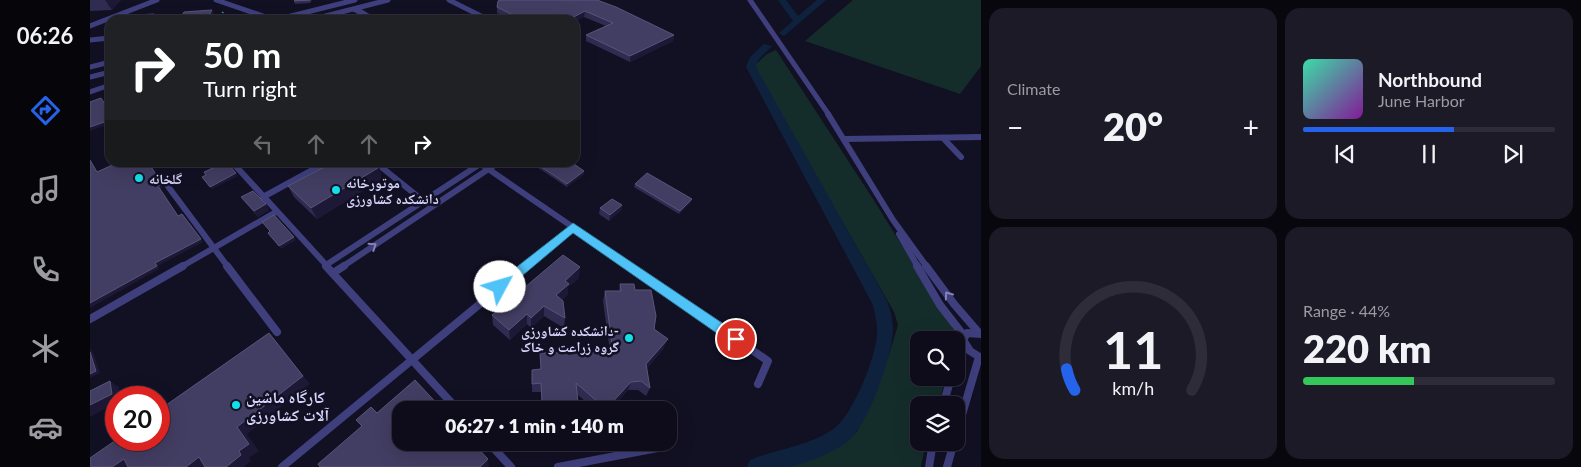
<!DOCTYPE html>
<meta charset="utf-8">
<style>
:root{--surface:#0e0c1a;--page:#1c1a27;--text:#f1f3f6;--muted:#9b9ba2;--line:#2e2c39;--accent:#2563eb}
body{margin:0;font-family:Lato,"Noto Naskh Arabic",sans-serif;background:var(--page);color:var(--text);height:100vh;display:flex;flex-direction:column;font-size:19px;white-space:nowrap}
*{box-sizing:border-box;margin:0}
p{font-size:16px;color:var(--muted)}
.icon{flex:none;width:28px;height:28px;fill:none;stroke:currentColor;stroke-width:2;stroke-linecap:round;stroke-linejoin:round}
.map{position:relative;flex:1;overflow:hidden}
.details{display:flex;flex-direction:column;gap:8px;padding:8px;background:#08070e;width:600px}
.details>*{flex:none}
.guide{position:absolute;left:15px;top:15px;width:475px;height:152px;border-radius:15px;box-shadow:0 5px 20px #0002,0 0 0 1px var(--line);background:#202124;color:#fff;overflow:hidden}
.tools{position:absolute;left:820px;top:331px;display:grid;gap:10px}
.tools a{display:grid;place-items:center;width:55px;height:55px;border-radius:10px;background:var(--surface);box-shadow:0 5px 20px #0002,0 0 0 1px var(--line);font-size:25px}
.speed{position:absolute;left:15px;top:386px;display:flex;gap:10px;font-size:25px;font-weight:700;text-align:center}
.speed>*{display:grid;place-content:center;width:65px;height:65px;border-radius:50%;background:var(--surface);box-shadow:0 5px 20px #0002,0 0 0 1px var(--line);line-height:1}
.speed .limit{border:8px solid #d22;background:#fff;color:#111}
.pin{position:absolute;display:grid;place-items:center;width:42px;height:42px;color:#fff;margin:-21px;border:2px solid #fff;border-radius:50%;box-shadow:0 1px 5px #0007}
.me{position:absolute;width:55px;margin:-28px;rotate:51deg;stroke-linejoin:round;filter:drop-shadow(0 0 4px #0008)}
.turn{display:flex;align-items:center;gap:18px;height:105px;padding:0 15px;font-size:22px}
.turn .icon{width:65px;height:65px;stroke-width:2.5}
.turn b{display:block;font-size:35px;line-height:42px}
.lanes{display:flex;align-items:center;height:48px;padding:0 15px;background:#0003;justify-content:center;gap:25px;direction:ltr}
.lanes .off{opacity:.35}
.big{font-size:38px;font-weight:800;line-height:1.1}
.details .tile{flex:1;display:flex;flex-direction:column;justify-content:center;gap:8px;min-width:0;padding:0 18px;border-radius:15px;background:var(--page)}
.details .dial{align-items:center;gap:0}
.dial svg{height:130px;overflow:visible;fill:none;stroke:var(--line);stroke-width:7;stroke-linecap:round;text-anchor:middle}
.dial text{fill:var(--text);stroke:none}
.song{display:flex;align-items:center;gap:15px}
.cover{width:60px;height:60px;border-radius:8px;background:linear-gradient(135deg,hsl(160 70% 55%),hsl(290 70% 35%))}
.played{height:5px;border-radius:2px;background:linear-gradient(90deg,var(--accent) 60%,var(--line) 60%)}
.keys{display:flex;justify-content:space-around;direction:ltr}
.heat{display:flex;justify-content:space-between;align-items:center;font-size:28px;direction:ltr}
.charge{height:8px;border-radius:4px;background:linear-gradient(90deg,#34c759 44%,var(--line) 0)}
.details .tiles{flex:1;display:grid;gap:8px;grid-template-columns:repeat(2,1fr)}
.trip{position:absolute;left:302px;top:401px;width:285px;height:50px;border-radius:15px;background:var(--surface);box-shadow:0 5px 20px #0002,0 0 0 1px var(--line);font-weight:800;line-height:50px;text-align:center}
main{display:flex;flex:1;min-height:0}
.menu{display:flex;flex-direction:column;width:90px;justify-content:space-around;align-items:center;background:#06050a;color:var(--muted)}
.menu .icon{width:35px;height:35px}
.menu .selected{color:var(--accent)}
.menu b{font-size:22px;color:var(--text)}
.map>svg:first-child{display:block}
</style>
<main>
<nav class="menu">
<b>06:26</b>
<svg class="icon selected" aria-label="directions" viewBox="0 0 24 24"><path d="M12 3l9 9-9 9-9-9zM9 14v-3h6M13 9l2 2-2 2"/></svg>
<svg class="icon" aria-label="music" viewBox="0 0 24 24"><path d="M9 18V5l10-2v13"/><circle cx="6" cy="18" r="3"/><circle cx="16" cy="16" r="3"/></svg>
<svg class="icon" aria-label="phone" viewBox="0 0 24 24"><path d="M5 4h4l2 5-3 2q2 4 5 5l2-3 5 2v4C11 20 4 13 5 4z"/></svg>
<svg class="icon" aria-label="climate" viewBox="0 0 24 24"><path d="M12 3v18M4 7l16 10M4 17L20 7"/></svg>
<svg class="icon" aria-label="car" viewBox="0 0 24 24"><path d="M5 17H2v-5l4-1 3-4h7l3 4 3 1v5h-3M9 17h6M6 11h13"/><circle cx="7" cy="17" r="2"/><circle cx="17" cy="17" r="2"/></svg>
</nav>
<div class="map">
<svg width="891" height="467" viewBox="0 0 891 467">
<rect width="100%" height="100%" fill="#121023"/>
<g fill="#142d2b">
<polygon points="763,0 891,0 891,66 870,94 715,41"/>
<polygon points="686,50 785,202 869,338 866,346 866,340 829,340 829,378 856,378 848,405 829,405 829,442 836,443 831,467 692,467 731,453 767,432 798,358 808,325 804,312 667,72 665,65 677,54"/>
</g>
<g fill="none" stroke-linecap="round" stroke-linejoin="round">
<g fill="#0e223e" fill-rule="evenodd">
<polygon points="688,0 696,0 708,16 727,0 736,0 694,36 689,33 703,21"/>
<path d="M 674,44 L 682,46 L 668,60 L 666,67 L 796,299 C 802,311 804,327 802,340 C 798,366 777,428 756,443 C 740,454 718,463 699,467 C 686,467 671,467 657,467 L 660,460 C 687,449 718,446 742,430 C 763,416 785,359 787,335 C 788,325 785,315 783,305 L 656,67 L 660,57 Z"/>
</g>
<polyline stroke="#38ada0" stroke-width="2" stroke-dasharray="2 2.5" stroke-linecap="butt" points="127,20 133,12"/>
<g stroke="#3f3f7e" stroke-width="5">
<polyline points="126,0 185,20"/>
<polyline points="359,0 399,20"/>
<polyline points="660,0 739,115"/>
<polyline points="185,20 265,0"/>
<polyline points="220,20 298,0"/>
<polyline points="0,26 67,0"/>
<polyline points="0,40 20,38"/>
<polyline points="0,67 20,62"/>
<polyline points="0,77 20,72"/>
<polyline points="0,92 20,85"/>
</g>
<g stroke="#3f3f7e" stroke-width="6">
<polyline points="738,114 803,220 837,267"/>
<polyline points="853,138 871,157"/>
<polyline points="755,139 891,137"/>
<polyline points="142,162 238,267"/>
<polyline points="285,162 336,203"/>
<polyline points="391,164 541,267"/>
<polyline points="74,181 138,267"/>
<polyline points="173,197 237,162"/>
<polyline points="809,234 828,267"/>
<polyline points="236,265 393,162"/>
<polyline points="91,267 186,212"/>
<polyline points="252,267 409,162"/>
<polyline points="435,267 483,227"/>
</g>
<g stroke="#3f3f7e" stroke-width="8">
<polyline points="137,266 187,332"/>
<polyline points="236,266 368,410"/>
<polyline points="539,266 678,361 668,384"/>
<polyline points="827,266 850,305 874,336"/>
<polyline points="836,266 864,304 889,333"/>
<polyline points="243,273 254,266"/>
<polyline points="0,319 93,266"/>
<polyline points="891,334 877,333 873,340 880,351 891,358"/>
<polyline points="866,366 875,346"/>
<polyline points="853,405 861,378"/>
<polyline points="866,435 889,357"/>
<polyline points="398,442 421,467"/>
<polyline points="192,467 436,266"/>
<polyline points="468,467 573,447"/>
<polyline points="839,467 843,442"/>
<polyline points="857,467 864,442"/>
</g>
<polygon fill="#3f3f7e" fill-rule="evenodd" points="262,7 268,7 289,20 279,20 262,11"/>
</g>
<g fill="#302b50">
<polygon points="0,0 31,0 22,10 0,11"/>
<polygon points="222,0 220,3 205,4 204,1"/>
<polygon points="507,0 584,35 583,41 540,62 496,41 496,35 516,26 494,17 485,20 422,20 407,13 407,7"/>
<polygon points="340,162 354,162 346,167"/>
<polygon points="444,162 494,174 477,187 444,165"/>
<polygon points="291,173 290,174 292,179 227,219 204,197 198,186"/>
<polygon points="545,184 601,202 589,214 544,187"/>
<polygon points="151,197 179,210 168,217 155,202"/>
<polygon points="532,205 531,210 519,221 509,214 510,208"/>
<polygon points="489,278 478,287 478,294 472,300 475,318 474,328 454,316 441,328 437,324 420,340 403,325 402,315"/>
<polygon points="530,284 545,290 574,348 557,368 560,388 556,396 548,390 538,390 520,410 505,410 487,394 488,402 487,410 452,410 451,392 442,392 442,370 450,369 520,352 513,301 515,291 529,291"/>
</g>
<g fill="#1c1836">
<polygon points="15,0 31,0 22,10"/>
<polygon points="122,10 125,16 122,20 116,20"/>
<polygon points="495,11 494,17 485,22 485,20 478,20"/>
<polygon points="64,14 68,19 61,18"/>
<polygon points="584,35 583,41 540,62 540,56"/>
<polygon points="20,120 20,124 0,131 0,127"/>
<polygon points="58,162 69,179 73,188 70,189 68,186"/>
<polygon points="345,162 354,162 346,167"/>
<polygon points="288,163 291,173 290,174 292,179 227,219 221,208"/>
<polygon points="494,171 494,174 477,187 477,184"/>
<polygon points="146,173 148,176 122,189 120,187"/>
<polygon points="602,199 601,202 589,214 590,211"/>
<polygon points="176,204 179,210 168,217 164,211"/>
<polygon points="532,205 531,210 519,221 520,215"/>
<polygon points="92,214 113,242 68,266 69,269 0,308 0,303 65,263"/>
<polygon points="204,237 206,240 191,249 189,246"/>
<polygon points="490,267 489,278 478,287 478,294 466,305 466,295 475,281"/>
<polygon points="454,306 454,316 441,328 441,318"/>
<polygon points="437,314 437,324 420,340 419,330"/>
<polygon points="179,333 220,384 157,434 169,451 159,458 161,461 154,467 136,467 149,451 147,427"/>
<polygon points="578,339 574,348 553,372 556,364"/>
<polygon points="0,348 4,354 10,373 0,378"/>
<polygon points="20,381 29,387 31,398 26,398 26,403 0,417 0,405"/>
<polygon points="541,382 538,390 520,410 515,410"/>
<polygon points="109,457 116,467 96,467"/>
<polygon points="34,459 45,467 22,467"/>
<polygon points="398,459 399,466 399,467 390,467"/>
</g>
<g fill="#423d62" stroke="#59557a">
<polygon points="205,0 220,0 204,1"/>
<polygon points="410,0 507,0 526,7 584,35 540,56 496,35 523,23 495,11 478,20 433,20 407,7 408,1"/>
<polygon points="122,10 116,20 89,20 94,12"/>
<polygon points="64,14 61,18 87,17 84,20 24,20 28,16"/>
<polygon points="11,98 18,109 20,108 20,120 0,127 0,102"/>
<polygon points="0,160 7,172 29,162 58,162 67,176 71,185 68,186 88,216 92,214 111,239 65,263 67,266 0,303"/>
<polygon points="244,162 288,162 284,165 288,168 221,208 198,186"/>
<polygon points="444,162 481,162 494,171 477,184"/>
<polygon points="134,163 137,166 139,165 146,173 120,187 112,177 116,175 114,172"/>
<polygon points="557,173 602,199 590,211 545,184"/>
<polygon points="163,191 176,204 164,211 151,197"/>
<polygon points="522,199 532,205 520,215 510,208"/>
<polygon points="184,215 204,237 189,246 178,233 180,231 172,222"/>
<polygon points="473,255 490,267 475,281 479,284 466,295 473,301 475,318 454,306 441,318 437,314 419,330 402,315"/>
<polygon points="530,284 544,284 545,290 561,290 566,316 564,329 578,339 556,364 560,388 551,381 541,382 516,409 486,383 488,402 452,402 451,383 442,384 442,370 451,369 450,353 523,352 515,291 531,291"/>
<polygon points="179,333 213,376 147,427 159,444 149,451 151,455 136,467 115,467 109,457 96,467 38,467 34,459 22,467 0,467 0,458 26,440 69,440 69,410"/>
<polygon points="0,352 6,371 0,374"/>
<polygon points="325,380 353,410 311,410 311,442 382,442 398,459 390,467 230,467 228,464 272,426 266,420 281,407 287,413"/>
<polygon points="20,381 22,394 0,405 0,391"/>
</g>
<defs><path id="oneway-chevron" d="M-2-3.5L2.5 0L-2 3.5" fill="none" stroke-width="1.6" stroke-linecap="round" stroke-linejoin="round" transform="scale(1.25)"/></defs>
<g stroke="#8482b7">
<use href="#oneway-chevron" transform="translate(283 246) rotate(-34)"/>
<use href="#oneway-chevron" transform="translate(858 295) rotate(-125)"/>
</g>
<polygon fill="#4fc3f7" stroke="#337fa1" points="483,223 650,335 652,339 650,343 646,345 641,343 483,233 414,291 405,291 403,287 405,284"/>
<g fill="#12dfeb" stroke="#121023" stroke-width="2">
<circle cx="49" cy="178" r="5"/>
<circle cx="246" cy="190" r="5"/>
<circle cx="539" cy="338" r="5"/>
<circle cx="146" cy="405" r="5"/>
</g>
<g text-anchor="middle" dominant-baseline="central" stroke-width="5" stroke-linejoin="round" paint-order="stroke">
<g font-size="14" font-weight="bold" fill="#d8d5fc" stroke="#121023" text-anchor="start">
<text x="59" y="178">گلخانه</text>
<text x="256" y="182">موتورخانه<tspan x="256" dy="16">دانشکده کشاورزی</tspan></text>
<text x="529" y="330" text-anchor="end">دانشکده کشاورزی-<tspan x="529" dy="16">گروه زراعت و خاک</tspan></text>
</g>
<g font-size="16" font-weight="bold" fill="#d8d5fc" stroke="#121023" text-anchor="start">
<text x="156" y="396">کارگاه ماشین<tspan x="156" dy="18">آلات کشاورزی</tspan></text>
</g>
</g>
</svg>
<div class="tools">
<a><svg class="icon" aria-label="search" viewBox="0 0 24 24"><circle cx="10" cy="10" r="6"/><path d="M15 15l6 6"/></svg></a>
<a><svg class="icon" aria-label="layers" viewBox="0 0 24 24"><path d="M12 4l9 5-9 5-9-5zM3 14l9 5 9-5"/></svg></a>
</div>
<div class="speed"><div class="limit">20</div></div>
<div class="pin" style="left:646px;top:339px;background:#d93025"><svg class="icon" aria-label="arrive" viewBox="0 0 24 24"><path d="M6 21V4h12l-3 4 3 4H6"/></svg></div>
<svg class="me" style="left:410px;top:287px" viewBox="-20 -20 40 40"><circle r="19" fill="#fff"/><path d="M0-13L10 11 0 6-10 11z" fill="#4fc3f7"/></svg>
<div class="trip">06:27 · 1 min · 140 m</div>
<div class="guide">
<div class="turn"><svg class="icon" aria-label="right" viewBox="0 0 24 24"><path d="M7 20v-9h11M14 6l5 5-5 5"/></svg><div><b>50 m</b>Turn right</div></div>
<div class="lanes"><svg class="icon off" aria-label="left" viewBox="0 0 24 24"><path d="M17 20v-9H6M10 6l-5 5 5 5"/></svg><svg class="icon off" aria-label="ahead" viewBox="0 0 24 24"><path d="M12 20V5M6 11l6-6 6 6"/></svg><svg class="icon off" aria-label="ahead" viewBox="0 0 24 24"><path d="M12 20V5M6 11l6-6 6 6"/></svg><svg class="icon" aria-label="right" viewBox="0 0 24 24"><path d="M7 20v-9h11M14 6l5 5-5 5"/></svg></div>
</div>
</div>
<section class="details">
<div class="tiles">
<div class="tile"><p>Climate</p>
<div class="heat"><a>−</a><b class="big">20°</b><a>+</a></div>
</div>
<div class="tile">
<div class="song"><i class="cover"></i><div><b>Northbound</b><p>June Harbor</p></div></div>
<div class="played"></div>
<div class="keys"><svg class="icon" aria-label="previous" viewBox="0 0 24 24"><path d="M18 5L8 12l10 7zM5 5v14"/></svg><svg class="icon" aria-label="pause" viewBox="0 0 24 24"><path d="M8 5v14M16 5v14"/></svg><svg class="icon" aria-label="next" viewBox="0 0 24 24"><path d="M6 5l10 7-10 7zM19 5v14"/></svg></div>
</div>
<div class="tile dial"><svg viewBox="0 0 100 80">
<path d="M14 69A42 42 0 1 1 86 69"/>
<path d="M14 69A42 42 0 0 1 9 56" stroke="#2563eb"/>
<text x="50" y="56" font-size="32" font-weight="700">11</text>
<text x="50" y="72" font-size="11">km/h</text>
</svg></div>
<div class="tile"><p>Range · 44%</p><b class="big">220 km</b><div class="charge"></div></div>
</div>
</section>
</main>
